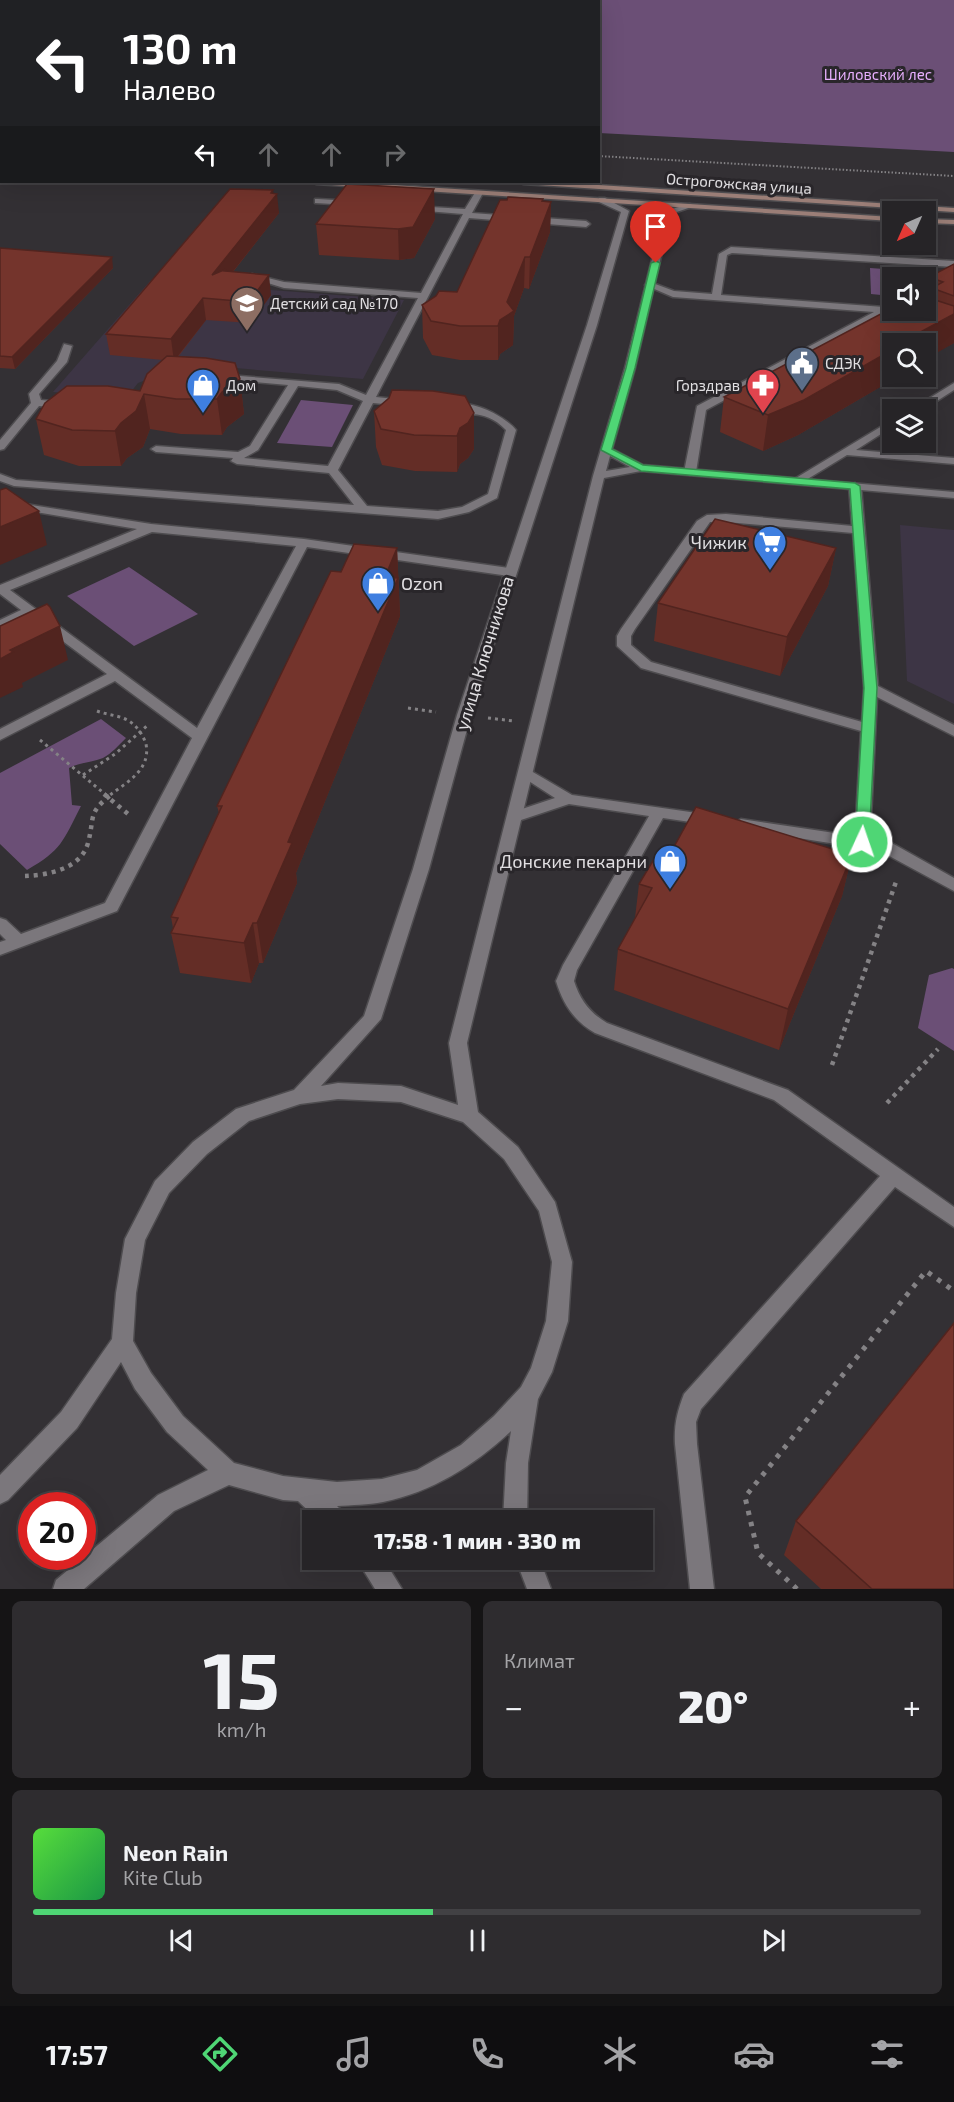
<!DOCTYPE html>
<html lang="ru">
<meta charset="utf-8">
<style>
:root{--surface:#262427;--page:#2e2c2f;--text:#f1f3f6;--muted:#a4a4a7;--line:#424144;--accent:#4fd675}
body{margin:0;font-family:"Exo 2",sans-serif;background:var(--page);color:var(--text);height:100vh;display:flex;flex-direction:column;font-size:22px;white-space:nowrap}
*{box-sizing:border-box;margin:0}
p{font-size:20px;color:var(--muted)}
.icon{flex:none;width:33px;height:33px;fill:none;stroke:currentColor;stroke-width:2;stroke-linecap:round;stroke-linejoin:round}
.map{position:relative;height:1589px;overflow:hidden}
.panel{display:flex;flex-direction:column;gap:12px;padding:12px;background:#151415;flex:1}
.panel>*{flex:none}
.guide{position:absolute;left:0px;top:0px;width:600px;height:183px;box-shadow:0 6px 24px #0002,0 0 0 2px var(--line);background:#202124;color:#fff;overflow:hidden}
.needle{width:39px;rotate:225deg}
.buttons{position:absolute;left:882px;top:201px;display:grid;gap:12px}
.buttons a{display:grid;place-items:center;width:54px;height:54px;border-radius:0px;background:var(--surface);box-shadow:0 6px 24px #0002,0 0 0 2px var(--line);font-size:30px}
.speed{position:absolute;left:18px;top:1492px;display:flex;gap:12px;font-size:30px;font-weight:700;text-align:center}
.speed>*{display:grid;place-content:center;width:78px;height:78px;border-radius:50%;background:var(--surface);box-shadow:0 6px 24px #0002,0 0 0 2px var(--line);line-height:1}
.speed .limit{border:9px solid #d22;background:#fff;color:#111}
.pin{position:absolute;display:grid;place-items:center;width:51px;height:51px;color:#fff;margin:-62px -26px;border-radius:50% 50% 50% 0;rotate:-45deg;box-shadow:0 0 6px #0007}
.pin .icon{rotate:45deg}
.me{position:absolute;width:66px;margin:-33px;rotate:3deg;stroke-linejoin:round;filter:drop-shadow(0 0 4px #0008)}
.turn{display:flex;align-items:center;gap:21px;height:126px;padding:0 24px;font-size:27px}
.turn .icon{width:78px;height:78px;stroke-width:2.5}
.turn b{display:block;font-size:42px;line-height:51px}
.lanes{display:flex;align-items:center;height:57px;padding:0 24px;background:#0003;justify-content:center;gap:30px;direction:ltr}
.lanes .off{opacity:.35}
.big{font-size:45px;font-weight:800;line-height:1.1}
.panel .card{flex:1;display:flex;flex-direction:column;justify-content:center;gap:9px;min-width:0;padding:0 21px;border-radius:9px;background:var(--page)}
.panel .dial{align-items:center;gap:0}
.dial b{font-size:78px;line-height:1}
.song{display:flex;align-items:center;gap:18px}
.cover{width:72px;height:72px;border-radius:9px;background:linear-gradient(135deg,hsl(110 70% 55%),hsl(140 70% 35%))}
.played{height:6px;border-radius:3px;background:linear-gradient(90deg,var(--accent) 45%,var(--line) 45%)}
.keys{display:flex;justify-content:space-around;direction:ltr}
.heat{display:flex;justify-content:space-between;align-items:center;font-size:33px;direction:ltr}
.panel .tiles{flex:1;display:grid;gap:12px;grid-template-columns:1fr 1fr}
.card:last-child{grid-column:span 2}
.trip{position:absolute;left:302px;top:1510px;width:351px;height:60px;border-radius:0px;background:var(--surface);box-shadow:0 6px 24px #0002,0 0 0 2px var(--line);font-weight:800;line-height:60px;text-align:center}
.tabs{display:flex;height:96px;justify-content:space-around;align-items:center;background:#0f0e10;color:var(--muted)}
.tabs .icon{width:42px;height:42px}
.tabs .current{color:var(--accent)}
.tabs b{font-size:27px;color:var(--text)}
.map>svg:first-child{display:block}
</style>
<div class="map">
<svg width="954" height="1589" viewBox="0 0 954 1589">
<rect width="100%" height="100%" fill="#333034"/>
<g fill="#3d3545">
<polygon points="150,281 404,300 363,379 188,364 138,383 126,398 53,392"/>
<polygon points="900,525 954,530 954,704 907,681"/>
</g>
<g fill="#6b4f76">
<polygon points="0,0 954,0 954,152 599,133 598,2 2,2 0,79"/>
<polygon points="870,268 926,272 915,277 892,278 892,289 881,295 871,294"/>
<polygon points="301,400 353,405 332,447 277,443"/>
<polygon points="129,567 198,614 134,646 67,596"/>
<path d="M 101,719 L 126,738 C 118,746 112,753 103,758 C 91,763 80,762 69,768 L 72,805 L 81,806 C 63,841 62,850 27,870 L 0,844 L 0,773 Z"/>
<polygon points="952,968 954,969 954,1051 918,1028 929,975"/>
</g>
<g fill="none" stroke-linecap="round" stroke-linejoin="round">
<defs>
<g id="lane">
<rect x="0" y="163" width="2" height="4"/>
<path d="M 476,191 L 483,193 L 472,213 L 586,221 L 590,224 L 586,227 L 469,218 L 376,397 L 405,400 L 410,403 L 405,406 L 373,403 L 338,470 L 367,506 L 438,511 L 462,507 L 488,494 L 506,430 C 482,405 463,420 447,408 C 464,395 504,415 516,430 L 497,498 L 469,512 L 438,519 L 14,486 L 0,481 L 0,474 L 16,480 L 354,505 L 329,473 L 237,464 L 231,461 L 233,458 L 156,452 L 151,449 L 156,446 L 238,452 L 250,446 L 288,385 L 219,379 L 215,378 L 215,374 L 339,384 L 366,395 L 418,298 L 284,288 L 248,277 L 252,274 L 284,282 L 421,293 L 463,214 L 414,210 L 410,208 L 414,206 L 465,209 ZM 298,386 L 337,390 L 363,401 L 328,466 L 244,458 L 258,450 Z"/>
<polygon points="318,199 351,201 355,203 351,205 315,203 315,199"/>
<polygon points="731,247 954,261 954,267 732,253 727,255 721,295 884,307 906,318 901,321 882,315 706,410 696,472 690,475 684,472 697,406 874,312 673,297 645,285 650,282 674,291 712,294 719,254"/>
<polygon points="64,344 72,346 67,362 39,394 41,400 63,402 68,405 63,408 39,406 4,449 0,450 0,440 31,403 29,394 57,361"/>
<polygon points="954,383 954,390 923,410 910,410"/>
<polygon points="892,420 892,427 856,450 954,458 954,464 847,455 801,483 793,483 791,481"/>
<path d="M 855,483 L 861,486 L 878,686 L 954,725 L 954,736 L 877,697 L 870,838 L 890,842 L 954,878 L 954,891 L 880,851 L 736,828 L 733,824 L 741,819 L 855,836 L 861,731 L 641,668 L 617,646 L 617,636 L 621,629 L 697,521 L 707,515 L 726,514 L 852,526 L 849,486 ZM 710,522 L 726,522 L 853,533 L 864,688 L 862,722 L 651,662 L 631,645 L 631,636 L 635,629 Z"/>
<path d="M 0,500 L 151,524 L 304,539 L 509,568 L 515,572 L 509,576 L 307,547 L 117,911 L 0,955 L 0,942 L 6,940 L 0,934 L 0,918 L 6,920 L 21,934 L 105,903 L 192,738 L 115,681 L 0,740 L 0,729 L 107,674 L 29,616 L 0,629 L 0,620 L 21,610 L 0,594 L 0,585 L 137,529 L 0,506 ZM 152,532 L 296,546 L 197,728 L 10,590 Z"/>
<path d="M 526,768 L 572,795 L 711,815 L 719,820 L 711,825 L 663,818 L 577,970 L 574,981 C 580,1000 590,1013 607,1023 L 788,1090 L 954,1207 L 954,1227 L 895,1187 L 701,1409 L 696,1422 L 697,1444 L 714,1589 L 690,1589 L 675,1444 C 674,1425 677,1412 684,1394 L 880,1176 L 774,1100 L 595,1033 C 574,1021 563,1004 556,981 L 563,965 L 649,816 L 569,804 L 515,822 L 510,821 L 507,817 L 510,813 L 555,798 L 521,776 L 519,773 Z"/>
</g>
<g id="street">
<path d="M 599,198 L 605,198 L 629,211 L 597,325 L 471,715 L 429,869 L 381,1019 L 321,1086 L 338,1083 L 401,1086 L 458,1105 L 449,1043 L 593,476 L 625,368 L 664,211 L 690,204 L 694,206 L 671,214 L 635,368 L 612,449 L 643,465 L 954,492 L 954,498 L 641,471 L 604,478 L 467,1043 L 478,1112 L 518,1147 L 555,1202 L 572,1262 L 568,1321 L 552,1372 L 538,1399 L 528,1463 L 527,1521 L 503,1521 L 506,1463 L 511,1431 C 475,1465 432,1492 383,1502 C 368,1505 352,1505 337,1506 L 344,1513 L 348,1521 L 319,1521 L 298,1501 L 283,1500 L 229,1485 L 174,1511 L 84,1589 L 53,1589 L 56,1580 L 158,1495 L 208,1470 L 167,1432 L 135,1389 L 121,1362 L 77,1428 L 8,1500 L 0,1504 L 0,1475 L 61,1412 L 112,1339 L 116,1293 L 125,1239 L 155,1181 L 193,1142 L 236,1109 L 294,1090 L 364,1016 L 413,869 L 457,715 L 587,325 L 621,212 L 599,202 ZM 610,456 L 630,467 L 606,471 ZM 338,1099 L 401,1102 L 463,1122 L 504,1159 L 539,1211 L 552,1262 L 546,1321 L 531,1368 L 521,1387 L 494,1416 L 461,1445 L 417,1470 L 382,1479 L 337,1482 L 283,1476 L 234,1463 L 183,1416 L 151,1373 L 133,1341 L 136,1293 L 145,1240 L 169,1193 L 207,1154 L 249,1121 L 300,1104 Z"/>
<polygon points="357,1560 384,1560 402,1589 375,1589"/>
<polygon points="516,1560 540,1560 551,1589 527,1589"/>
</g>
<g id="secondary">
<rect x="0" y="131" width="2" height="4"/>
<rect x="0" y="159" width="2" height="4"/>
<polygon points="312,182 345,182 892,217 892,221 316,184"/>
<polygon points="519,182 552,182 954,208 954,212 523,184"/>
<polygon points="926,219 954,220 954,224 926,223"/>
</g>
</defs>
<use href="#lane" stroke="#4e4c4f" stroke-width="3"/>
<use href="#street" stroke="#4e4c4f" stroke-width="3"/>
<use href="#secondary" stroke="#4e4c4f" stroke-width="3"/>
<polyline stroke="#848285" stroke-width="2" stroke-dasharray="1.5 2" stroke-linecap="butt" points="598,156 954,176"/>
<g stroke="#848285" stroke-width="3" stroke-dasharray="3 4" stroke-linecap="butt">
<polyline points="408,708 436,712"/>
<path d="M 97,711 C 107,715 119,715 129,721 C 137,726 143,735 146,744 C 151,770 127,782 110,795"/>
<polyline points="488,718 514,721"/>
<polyline points="40,740 106,795"/>
<polyline points="83,775 115,754 148,725"/>
</g>
<g stroke="#848285" stroke-width="4.5" stroke-dasharray="4 5" stroke-linecap="butt">
<polyline points="104,794 128,814"/>
<path d="M 25,876 C 48,875 81,869 88,843 C 95,817 87,813 112,794"/>
<polyline points="832,1065 897,879"/>
<polyline points="887,1103 938,1049"/>
</g>
<polyline stroke="#848285" stroke-width="5" stroke-dasharray="4.5 7" stroke-linecap="butt" points="797,1589 758,1553 745,1497 926,1271 954,1291"/>
<use href="#lane" fill="#7b777c" fill-rule="evenodd"/>
<use href="#street" fill="#7b777c" fill-rule="evenodd"/>
<use href="#secondary" fill="#9b7e77" fill-rule="evenodd"/>
</g>
<g fill="#642d26">
<polygon points="273,193 279,213 233,272 271,295 251,323 206,320 178,357 240,379 244,414 227,427 222,435 181,434 150,429 143,447 127,458 121,466 79,466 44,455 36,419 140,391 163,360 110,355 106,334"/>
<polygon points="543,201 551,202 550,232 529,289 524,288 514,316 513,345 500,354 498,360 460,360 432,355 423,338 422,305 457,292"/>
<polygon points="435,219 414,258 399,260 319,255 316,224"/>
<polygon points="0,248 113,268 15,369 0,368"/>
<polygon points="954,264 954,343 892,376 899,376 798,435 763,451 720,432 724,397 926,310 926,291 929,277"/>
<polygon points="433,391 474,449 468,458 460,464 457,472 415,471 382,465 376,447 374,411"/>
<polygon points="397,548 400,616 296,873 297,883 263,963 259,963 251,983 180,973 171,933 173,928 171,917 219,813 217,806 341,572"/>
<polygon points="836,548 828,586 780,676 654,641 658,603"/>
<polygon points="852,855 842,896 779,1050 614,990 618,949 635,918 639,884 665,863"/>
<polygon points="796,1521 954,1589 821,1589 784,1555"/>
</g>
<g fill="#51241f">
<polygon points="434,189 435,219 414,258 399,260 398,229"/>
<polygon points="273,190 274,198 277,194 279,213 227,279 212,275"/>
<polygon points="543,199 542,225 551,202 550,232 529,289 530,257"/>
<polygon points="112,257 113,268 15,369 12,357"/>
<polygon points="525,257 524,288 514,316 513,345 500,354 498,360 498,326"/>
<polygon points="269,275 271,295 251,323 249,302"/>
<polygon points="203,298 206,320 174,361 171,339"/>
<polygon points="954,314 954,343 926,359 926,344 904,344 913,336"/>
<polygon points="892,350 892,376 899,376 798,435 763,451 768,415"/>
<polygon points="240,379 244,414 227,427 222,435 217,399 222,392"/>
<polygon points="144,394 150,429 143,447 127,458 121,466 115,431"/>
<polygon points="474,413 474,449 468,458 460,464 457,472 457,436 460,428"/>
<polygon points="39,511 47,545 0,565 0,527"/>
<polygon points="397,548 400,616 296,873 297,883 263,963 257,923 385,577"/>
<polygon points="836,548 828,586 780,676 787,637"/>
<polygon points="60,626 68,660 22,683 23,687 0,698 0,659 10,650"/>
<polygon points="852,855 842,896 779,1050 788,1009"/>
<polygon points="253,923 259,963 251,983 244,943"/>
</g>
<g fill="#74342c" stroke="#51241f" stroke-width="1.5">
<polygon points="347,184 434,189 413,227 398,229 316,224"/>
<polygon points="230,189 273,190 271,193 277,194 212,275 226,269 224,271 269,275 249,302 203,298 171,339 106,334"/>
<polygon points="508,197 543,199 542,201 551,202 530,257 525,257 507,302 514,311 500,320 498,326 460,326 431,321 422,305 436,296 439,291 457,292 500,200 507,200"/>
<polygon points="0,248 112,257 12,357 0,356"/>
<polygon points="954,264 954,296 932,288 943,282 929,277"/>
<polygon points="926,297 954,306 954,314 913,336 915,337 904,344 892,344 892,350 804,400 768,415 724,397 892,308 892,310 926,310"/>
<polygon points="167,356 206,358 235,363 240,379 222,392 217,399 176,399 144,394 136,411 121,423 115,431 72,430 36,419 45,403 67,386 108,386 140,391 147,374"/>
<polygon points="392,390 433,391 465,396 474,413 468,423 460,428 457,436 414,435 381,429 374,411 389,398"/>
<polygon points="6,488 39,511 0,527 0,490"/>
<polygon points="715,519 836,548 787,637 658,603"/>
<polygon points="354,544 397,548 385,577 398,578 288,842 292,843 257,923 253,923 244,943 171,933 178,918 171,917 222,806 217,806 331,571 341,572"/>
<polygon points="47,604 50,607 60,626 10,650 13,652 0,659 0,626"/>
<polygon points="696,807 852,855 788,1009 618,949 652,888 639,884 654,859 665,863"/>
<polygon points="954,1323 954,1589 872,1589 796,1521"/>
</g>
<polygon fill="#4fd675" stroke="#338b4c" stroke-width="1.5" points="656,261 660,263 635,368 612,449 643,465 855,483 860,486 877,688 869,842 867,845 857,845 855,842 864,688 850,489 641,471 601,450 626,368 651,263"/>
<defs>
<symbol id="school-pin" viewBox="-11 -11 22 30"><path d="M0 17L-7.5 6A9.5 9.5 0 1 1 7.5 6Z" fill="#8d6e63" stroke="#29262a"/><path d="M0-5L7-2L0 1L-7-2ZM-4 1L0 2.5L4 1V4Q0 6-4 4Z" fill="#fff"/></symbol>
<symbol id="civic-pin" viewBox="-11 -11 22 30"><path d="M0 17L-7.5 6A9.5 9.5 0 1 1 7.5 6Z" fill="#5c6f8a" stroke="#29262a"/><path d="M-.6-6.5H3V-4.5H.6V-3L4-1V1h2V6H-6V1h2V-1L-.6-3ZM-1.2 2.5V6h2.4V2.5Z" fill="#fff"/></symbol>
<symbol id="shop-pin" viewBox="-11 -11 22 30"><path d="M0 17L-7.5 6A9.5 9.5 0 1 1 7.5 6Z" fill="#3f7fe0" stroke="#29262a"/><path d="M-5-2.5h2.3a2.7 3.5 0 0 1 5.4 0H5L5.5 6h-11ZM-1.5-2.5h3a1.5 2.3 0 0 0-3 0Z" fill="#fff"/></symbol>
<symbol id="pharmacy-pin" viewBox="-11 -11 22 30"><path d="M0 17L-7.5 6A9.5 9.5 0 1 1 7.5 6Z" fill="#e0444e" stroke="#29262a"/><path d="M-2-6h4v4h4v4h-4v4h-4v-4h-4v-4h4Z" fill="#fff"/></symbol>
<symbol id="supermarket-pin" viewBox="-11 -11 22 30"><path d="M0 17L-7.5 6A9.5 9.5 0 1 1 7.5 6Z" fill="#3f7fe0" stroke="#29262a"/><path d="M-6-5.5h2.5l.6 2H6L4.5 2H-2.5L-4.4-4H-6ZM-1.5 3.2a1.3 1.3 0 1 0 .1 0ZM3 3.2a1.3 1.3 0 1 0 .1 0Z" fill="#fff"/></symbol>
</defs>
<g fill-rule="evenodd">
<use href="#school-pin" x="228" y="284" width="38" height="52"/>
<use href="#civic-pin" x="783" y="344" width="38" height="52"/>
<use href="#shop-pin" x="184" y="366" width="38" height="52"/>
<use href="#pharmacy-pin" x="744" y="366" width="38" height="52"/>
<use href="#supermarket-pin" x="751" y="523" width="38" height="52"/>
<use href="#shop-pin" x="359" y="564" width="38" height="52"/>
<use href="#shop-pin" x="651" y="842" width="38" height="52"/>
</g>
<g text-anchor="middle" dominant-baseline="central" stroke-width="6" stroke-linejoin="round" paint-order="stroke">
<g font-size="15" fill="#e7affd" stroke="#29262a">
<text x="878" y="74">Шиловский лес</text>
</g>
<g font-size="15" fill="#e1dfe2" stroke="#29262a">
<text transform="translate(739 183) rotate(4)">Острогожская улица</text>
</g>
<g font-size="15" fill="#e1dfe2" stroke="#29262a" text-anchor="start">
<text x="270" y="303">Детский сад №170</text>
<text x="825" y="363">СДЭК</text>
<text x="226" y="385">Дом</text>
<text x="740" y="385" text-anchor="end">Горздрав</text>
</g>
<g font-size="18" fill="#e1dfe2" stroke="#29262a" text-anchor="end">
<text x="747" y="542">Чижик</text>
<text x="401" y="583" text-anchor="start">Ozon</text>
<text x="647" y="861">Донские пекарни</text>
</g>
<g font-size="18" fill="#e1dfe2" stroke="#29262a">
<text transform="translate(484 653) rotate(-73)">улица Ключникова</text>
</g>
</g>
</svg>
<div class="buttons">
<a><svg class="needle" viewBox="-14 -14 28 28"><path d="M0-13l5 13h-10z" fill="#e53935"/><path d="M0 13l5-13h-10z" fill="#a4a4a7"/></svg></a>
<a><svg class="icon" aria-label="sound" viewBox="0 0 24 24"><path d="M4 9h4l5-4v14l-5-4H4zM17 9q2 3 0 6"/></svg></a>
<a><svg class="icon" aria-label="search" viewBox="0 0 24 24"><circle cx="10" cy="10" r="6"/><path d="M15 15l6 6"/></svg></a>
<a><svg class="icon" aria-label="layers" viewBox="0 0 24 24"><path d="M12 4l9 5-9 5-9-5zM3 14l9 5 9-5"/></svg></a>
</div>
<div class="speed"><div class="limit">20</div></div>
<div class="pin" style="left:656px;top:263px;background:#d93025"><svg class="icon" aria-label="arrive" viewBox="0 0 24 24"><path d="M6 21V4h12l-3 4 3 4H6"/></svg></div>
<svg class="me" style="left:862px;top:842px" viewBox="-20 -20 40 40"><circle r="17" fill="#4fd675" stroke="#fff" stroke-width="3"/><path d="M0-11L8 9 0 5-8 9z" fill="#fff"/></svg>
<div class="trip">17:58 · 1 мин · 330 m</div>
<div class="guide">
<div class="turn"><svg class="icon" aria-label="left" viewBox="0 0 24 24"><path d="M17 20v-9H6M10 6l-5 5 5 5"/></svg><div><b>130 m</b>Налево</div></div>
<div class="lanes"><svg class="icon" aria-label="left" viewBox="0 0 24 24"><path d="M17 20v-9H6M10 6l-5 5 5 5"/></svg><svg class="icon off" aria-label="ahead" viewBox="0 0 24 24"><path d="M12 20V5M6 11l6-6 6 6"/></svg><svg class="icon off" aria-label="ahead" viewBox="0 0 24 24"><path d="M12 20V5M6 11l6-6 6 6"/></svg><svg class="icon off" aria-label="right" viewBox="0 0 24 24"><path d="M7 20v-9h11M14 6l5 5-5 5"/></svg></div>
</div>
</div>
<section class="panel">
<div class="tiles">
<div class="card dial"><b>15</b><p>km/h</p></div>
<div class="card"><p>Климат</p>
<div class="heat"><a>−</a><b class="big">20°</b><a>+</a></div>
</div>
<div class="card">
<div class="song"><i class="cover"></i><div><b>Neon Rain</b><p>Kite Club</p></div></div>
<div class="played"></div>
<div class="keys"><svg class="icon" aria-label="previous" viewBox="0 0 24 24"><path d="M18 5L8 12l10 7zM5 5v14"/></svg><svg class="icon" aria-label="pause" viewBox="0 0 24 24"><path d="M8 5v14M16 5v14"/></svg><svg class="icon" aria-label="next" viewBox="0 0 24 24"><path d="M6 5l10 7-10 7zM19 5v14"/></svg></div>
</div>
</div>
</section>
<nav class="tabs">
<b>17:57</b>
<svg class="icon current" aria-label="directions" viewBox="0 0 24 24"><path d="M12 3l9 9-9 9-9-9zM9 14v-3h6M13 9l2 2-2 2"/></svg>
<svg class="icon" aria-label="music" viewBox="0 0 24 24"><path d="M9 18V5l10-2v13"/><circle cx="6" cy="18" r="3"/><circle cx="16" cy="16" r="3"/></svg>
<svg class="icon" aria-label="phone" viewBox="0 0 24 24"><path d="M5 4h4l2 5-3 2q2 4 5 5l2-3 5 2v4C11 20 4 13 5 4z"/></svg>
<svg class="icon" aria-label="climate" viewBox="0 0 24 24"><path d="M12 3v18M4 7l16 10M4 17L20 7"/></svg>
<svg class="icon" aria-label="car" viewBox="0 0 24 24"><path d="M5 17H2v-5l4-1 3-4h7l3 4 3 1v5h-3M9 17h6M6 11h13"/><circle cx="7" cy="17" r="2"/><circle cx="17" cy="17" r="2"/></svg>
<svg class="icon" aria-label="filters" viewBox="0 0 24 24"><path d="M4 7h16M4 17h16"/><circle cx="9" cy="7" r="2"/><circle cx="15" cy="17" r="2"/></svg>
</nav>
